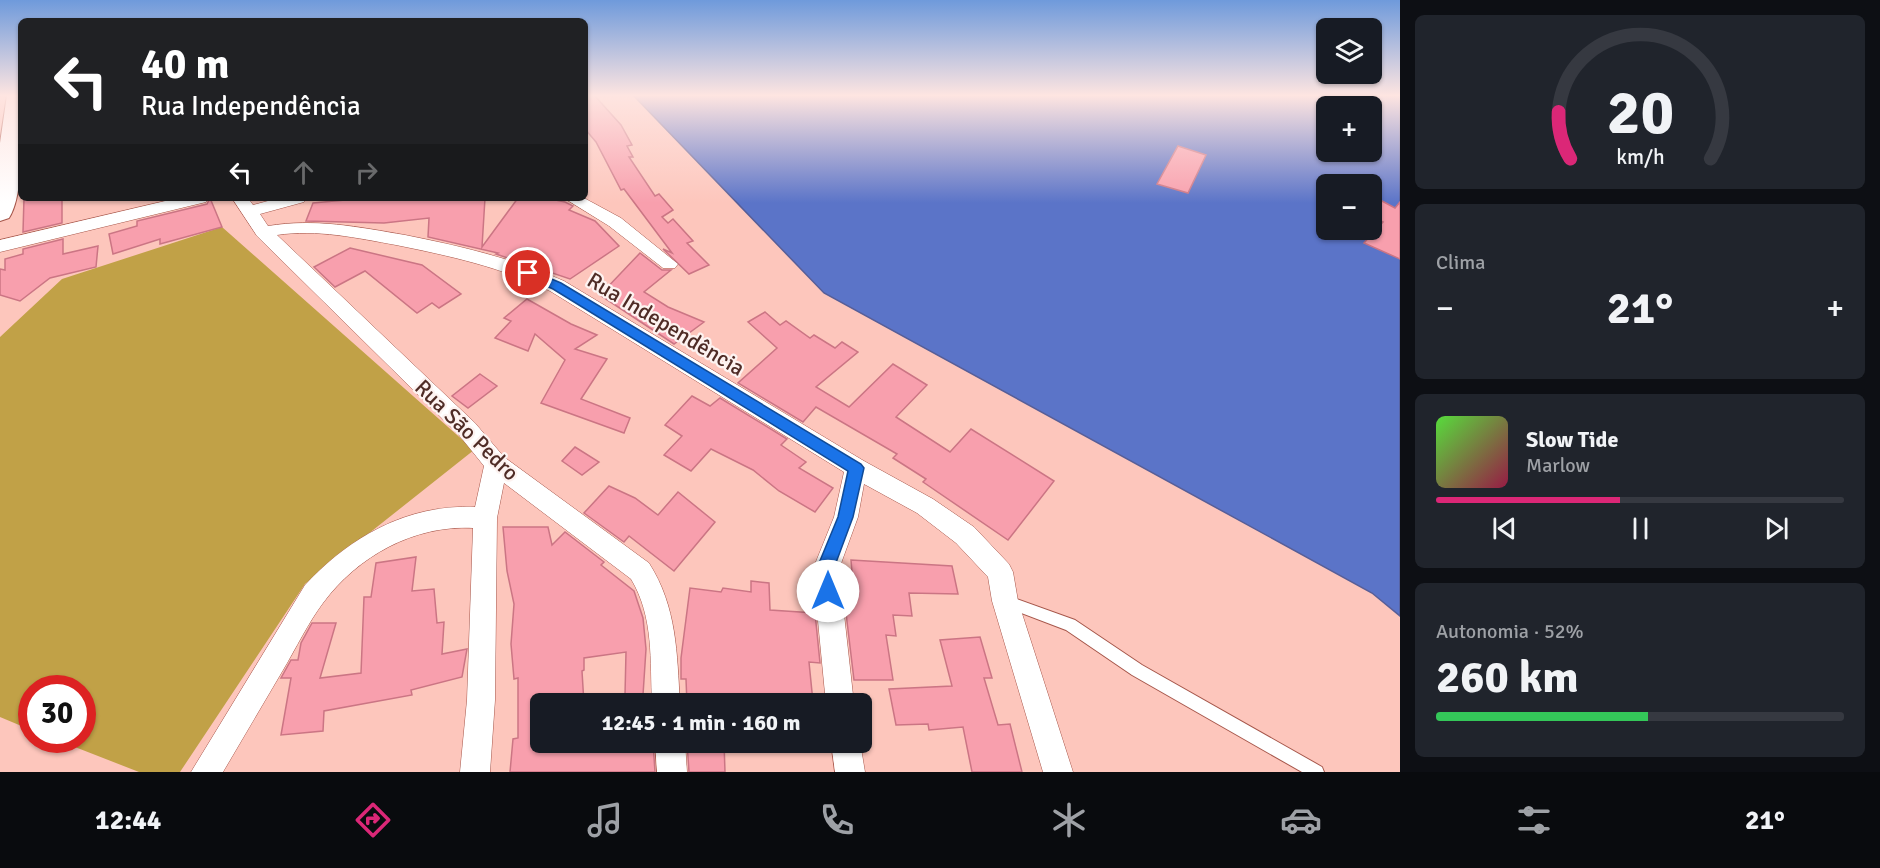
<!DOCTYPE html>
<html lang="pt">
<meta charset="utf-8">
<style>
:root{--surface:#171b24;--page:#20242c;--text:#f1f3f6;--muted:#9ea1a6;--line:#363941;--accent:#db2777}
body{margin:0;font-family:Signika,sans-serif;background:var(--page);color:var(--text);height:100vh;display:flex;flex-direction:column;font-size:22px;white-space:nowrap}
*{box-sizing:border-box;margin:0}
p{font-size:20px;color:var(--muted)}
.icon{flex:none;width:33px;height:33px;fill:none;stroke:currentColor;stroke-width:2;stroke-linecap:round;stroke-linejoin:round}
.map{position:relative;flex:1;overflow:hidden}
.sheet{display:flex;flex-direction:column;gap:15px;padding:15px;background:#0d0f14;width:480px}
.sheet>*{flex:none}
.hud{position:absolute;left:18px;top:18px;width:570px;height:183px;border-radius:9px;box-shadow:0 2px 4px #0004;background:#202124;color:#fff;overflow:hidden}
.buttons{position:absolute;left:1316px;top:18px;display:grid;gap:12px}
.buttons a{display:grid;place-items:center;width:66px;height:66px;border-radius:9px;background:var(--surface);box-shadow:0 2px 4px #0004;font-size:30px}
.speed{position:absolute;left:18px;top:675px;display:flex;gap:12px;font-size:30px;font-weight:700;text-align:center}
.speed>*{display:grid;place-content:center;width:78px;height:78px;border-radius:50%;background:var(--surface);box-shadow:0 2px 4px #0004;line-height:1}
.speed .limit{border:9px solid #d22;background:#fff;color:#111}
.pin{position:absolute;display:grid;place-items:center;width:51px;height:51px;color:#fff;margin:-26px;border:3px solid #fff;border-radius:50%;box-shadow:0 2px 6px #0007}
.me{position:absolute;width:66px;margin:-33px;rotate:0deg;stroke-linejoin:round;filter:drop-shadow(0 0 4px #0008)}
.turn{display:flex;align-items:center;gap:21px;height:126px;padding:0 24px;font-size:27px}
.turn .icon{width:78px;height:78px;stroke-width:2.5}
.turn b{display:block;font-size:42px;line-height:51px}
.lanes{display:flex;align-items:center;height:57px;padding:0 24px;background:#0003;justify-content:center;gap:30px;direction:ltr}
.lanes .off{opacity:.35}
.big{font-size:45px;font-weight:700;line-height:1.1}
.sheet .tile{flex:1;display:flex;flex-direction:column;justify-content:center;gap:9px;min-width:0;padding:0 21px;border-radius:9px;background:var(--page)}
.sheet .dial{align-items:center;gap:0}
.dial svg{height:156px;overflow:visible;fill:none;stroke:var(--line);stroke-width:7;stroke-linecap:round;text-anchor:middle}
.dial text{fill:var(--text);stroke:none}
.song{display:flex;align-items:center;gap:18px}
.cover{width:72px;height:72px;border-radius:9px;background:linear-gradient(135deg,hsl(110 70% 55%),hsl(340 70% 35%))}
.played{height:6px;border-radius:3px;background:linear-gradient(90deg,var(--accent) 45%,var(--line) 45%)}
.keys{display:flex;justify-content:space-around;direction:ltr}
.heat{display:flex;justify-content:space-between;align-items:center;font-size:33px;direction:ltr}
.charge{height:9px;border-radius:4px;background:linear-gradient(90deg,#34c759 52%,var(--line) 0)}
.trip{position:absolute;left:530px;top:693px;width:342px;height:60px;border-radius:9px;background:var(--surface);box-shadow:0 2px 4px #0004;font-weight:700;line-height:60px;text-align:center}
.dock{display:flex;height:96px;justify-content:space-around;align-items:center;background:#090b0e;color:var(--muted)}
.dock .icon{width:42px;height:42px}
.dock .current{color:var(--accent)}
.dock b{font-size:27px;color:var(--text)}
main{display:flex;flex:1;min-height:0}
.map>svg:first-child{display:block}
</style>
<main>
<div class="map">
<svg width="1400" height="772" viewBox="0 0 1400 772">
<rect width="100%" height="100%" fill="#fdc6bc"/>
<polygon fill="#c1a147" points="222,227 474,450 305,584 180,772 139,772 57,740 82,740 82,688 32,688 31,730 0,717 0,337 62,279"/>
<path fill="#5b74c8" stroke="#575e97" stroke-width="1.5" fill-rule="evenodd" d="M 633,95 L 1400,95 L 1400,616 L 1372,593 L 824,293 ZM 1326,106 L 1371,106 L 1371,152 L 1326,152 ZM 1326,184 L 1371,184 L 1371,230 L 1326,230 Z"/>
<g fill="#f89fad" stroke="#cb7584" stroke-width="1.5">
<polygon points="585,95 594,95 621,125 632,145 627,146 633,157 629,157 655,196 659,194 673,210 662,217 668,223 673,219 693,241 687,243 709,265 689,274 663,249 672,253 624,189 621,190 596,142 585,129"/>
<polygon points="1178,146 1206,155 1188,193 1157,184"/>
<polygon points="24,198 62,198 62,223 23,232"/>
<polygon points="210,198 222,227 160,244 160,239 113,254 109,234 137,226 137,221 207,204"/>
<polygon points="367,198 485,198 482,247 518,198 546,198 565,202 573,206 569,210 595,221 619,246 570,279 496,254 498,253 428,237 429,218 384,223 306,221 313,203"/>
<polygon points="1382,201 1395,208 1400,202 1400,259 1364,243 1383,222 1371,216 1371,208"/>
<polygon points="63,239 63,254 98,246 96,267 50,278 20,301 0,295 0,269 5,270 5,259 23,254 23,249"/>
<polygon points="350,248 422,265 461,294 439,308 432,303 417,313 365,271 335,287 314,267"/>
<polygon points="640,253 662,270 671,270 644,292 668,307 704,322 674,344 600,295"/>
<polygon points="527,299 571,324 597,335 575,349 607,359 581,399 630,418 624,433 541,403 565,360 535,334 528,351 495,338 511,321 504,318"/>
<polygon points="765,312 780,325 786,321 810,338 814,335 835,348 842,342 858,352 816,387 849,407 893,364 927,385 896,417 950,452 971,429 1054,481 1008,540 923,482 926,479 893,458 897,454 816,407 803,422 738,383 777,348 748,322"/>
<polygon points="480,374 497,386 468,408 452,396"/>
<polygon points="692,396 710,406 720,398 787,439 781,445 806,462 799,468 833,488 815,512 779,491 753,470 711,449 691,471 664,455 682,436 665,425"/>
<polygon points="575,447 599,462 582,475 562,461"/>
<polygon points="609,486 635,498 658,515 678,492 715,522 674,571 629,536 624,542 584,513"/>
<polygon points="503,527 548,527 552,545 565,532 604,562 601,565 634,591 643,618 646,649 643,695 625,695 626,652 584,658 584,670 582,671 584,704 540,704 540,742 653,742 655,772 510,772 513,739 518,738 518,678 514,679 511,644 514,604 507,571"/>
<polygon points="416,557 412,591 434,589 437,623 444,622 442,654 467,649 462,677 411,690 412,695 324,711 323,731 281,735 291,678 281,678 291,660 298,660 301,643 312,623 336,623 320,678 361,673 364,597 371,597 376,563"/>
<polygon points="851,560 952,566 958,594 909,593 912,616 893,615 896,636 886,635 893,680 854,680 844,596 854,596"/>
<polygon points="751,581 769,583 770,610 815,613 820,663 809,662 813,702 687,704 686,679 681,679 681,658 690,588 721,592 723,588 751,592"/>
<polygon points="980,637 992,678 984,678 998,725 1010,724 1022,772 972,772 963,727 929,730 928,724 896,725 889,689 952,686 940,640"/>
<polygon points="687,742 724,742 725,772 689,772"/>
</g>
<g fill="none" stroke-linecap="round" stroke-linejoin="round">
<defs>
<polygon id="lane" points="1008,596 1075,620 1142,665 1322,767 1324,772 1302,772 1132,675 1066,630 1003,606 1002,602 1003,598"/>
<g id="street">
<polygon points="178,198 208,198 206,202 0,252 0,240"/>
<path d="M 232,198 L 248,198 L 253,205 L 279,198 L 306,198 L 304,202 L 260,214 L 268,226 C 314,218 359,227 405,235 C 460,246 512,258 564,281 L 864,461 L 933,499 L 974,527 L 1009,564 L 1013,572 L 1018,601 L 1073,772 L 1043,772 L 992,601 L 988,577 L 956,543 L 917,513 L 864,484 L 858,517 L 839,569 L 854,704 L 826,704 L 813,569 L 834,517 L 844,472 L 550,291 C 501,267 450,256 396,245 C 357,238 317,229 277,235 L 475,423 L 504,457 L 649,563 C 677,607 677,653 680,704 L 652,704 C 650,661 654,617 631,579 L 504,483 L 497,518 L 495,700 L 490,772 L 460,772 L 467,700 L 473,528 C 414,525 358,556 323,603 C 308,623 296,648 283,670 C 263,704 243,738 223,772 L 191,772 L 305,585 C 350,537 407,504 475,507 L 484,466 L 459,435 L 257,236 Z"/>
<polygon points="564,198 584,198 621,218 678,264 675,268 663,268 609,226"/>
<polygon points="655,742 685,742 687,772 657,772"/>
<polygon points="831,742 860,742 865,772 835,772"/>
</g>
<path id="secondary" d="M 7,95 L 21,95 C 21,126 25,194 9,218 L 0,221 L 0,143 Z"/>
</defs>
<use href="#lane" stroke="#a6564a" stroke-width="2"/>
<use href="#street" stroke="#a6564a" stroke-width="1"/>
<use href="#secondary" stroke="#a6564a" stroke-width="2"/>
<use href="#lane" fill="#fff" fill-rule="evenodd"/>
<use href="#street" fill="#fff" fill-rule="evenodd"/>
<use href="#secondary" fill="#fff" fill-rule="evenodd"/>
</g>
<linearGradient id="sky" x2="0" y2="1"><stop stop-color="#6f9adb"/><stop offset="0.47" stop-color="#fee5e1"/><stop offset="1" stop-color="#fee5e1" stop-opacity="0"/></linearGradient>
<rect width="1400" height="203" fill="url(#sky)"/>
<polygon fill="#1a73e8" stroke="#114b97" stroke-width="1.5" points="528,269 561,283 861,464 864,468 853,517 834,568 836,591 834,597 828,599 822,597 817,568 838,517 848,471 553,289 524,276 522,273"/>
<g text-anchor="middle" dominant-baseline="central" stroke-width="4.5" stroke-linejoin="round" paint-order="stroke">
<g font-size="22" fill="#4f2c26" stroke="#fdf3f1">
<text transform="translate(666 324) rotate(31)">Rua Independência</text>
<text transform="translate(467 430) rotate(44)">Rua São Pedro</text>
</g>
</g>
</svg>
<div class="buttons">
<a><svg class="icon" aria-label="layers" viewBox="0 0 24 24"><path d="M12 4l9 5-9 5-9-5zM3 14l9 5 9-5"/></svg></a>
<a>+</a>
<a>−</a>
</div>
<div class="speed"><div class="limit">30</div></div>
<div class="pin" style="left:528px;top:273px;background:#d93025"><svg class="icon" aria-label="arrive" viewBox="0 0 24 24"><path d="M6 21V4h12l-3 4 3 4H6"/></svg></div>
<svg class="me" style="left:828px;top:591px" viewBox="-20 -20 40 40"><circle r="19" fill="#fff"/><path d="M0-13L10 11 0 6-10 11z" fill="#1a73e8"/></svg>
<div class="trip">12:45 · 1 min · 160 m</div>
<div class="hud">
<div class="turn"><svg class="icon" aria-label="left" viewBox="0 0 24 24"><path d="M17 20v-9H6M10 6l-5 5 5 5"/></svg><div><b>40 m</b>Rua Independência</div></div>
<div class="lanes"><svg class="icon" aria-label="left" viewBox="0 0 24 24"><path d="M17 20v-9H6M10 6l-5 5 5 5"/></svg><svg class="icon off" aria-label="ahead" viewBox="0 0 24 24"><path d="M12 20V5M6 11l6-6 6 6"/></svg><svg class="icon off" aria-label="right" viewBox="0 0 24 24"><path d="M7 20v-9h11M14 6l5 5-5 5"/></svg></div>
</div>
</div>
<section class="sheet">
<div class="tile dial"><svg viewBox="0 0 100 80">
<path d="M14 69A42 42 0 1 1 86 69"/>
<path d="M14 69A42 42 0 0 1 8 45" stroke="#db2777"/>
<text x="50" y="56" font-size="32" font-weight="700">20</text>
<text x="50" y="72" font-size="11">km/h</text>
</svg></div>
<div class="tile"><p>Clima</p>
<div class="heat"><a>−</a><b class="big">21°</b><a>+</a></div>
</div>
<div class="tile">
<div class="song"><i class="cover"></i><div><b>Slow Tide</b><p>Marlow</p></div></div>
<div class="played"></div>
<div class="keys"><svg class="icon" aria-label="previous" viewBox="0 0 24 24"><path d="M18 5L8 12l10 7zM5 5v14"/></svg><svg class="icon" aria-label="pause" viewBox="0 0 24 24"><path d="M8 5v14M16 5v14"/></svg><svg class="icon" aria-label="next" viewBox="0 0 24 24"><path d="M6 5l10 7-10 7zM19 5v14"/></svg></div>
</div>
<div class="tile"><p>Autonomia · 52%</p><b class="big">260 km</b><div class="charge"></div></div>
</section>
</main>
<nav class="dock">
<b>12:44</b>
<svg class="icon current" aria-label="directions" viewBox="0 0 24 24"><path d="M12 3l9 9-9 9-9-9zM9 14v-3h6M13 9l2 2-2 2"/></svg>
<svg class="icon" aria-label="music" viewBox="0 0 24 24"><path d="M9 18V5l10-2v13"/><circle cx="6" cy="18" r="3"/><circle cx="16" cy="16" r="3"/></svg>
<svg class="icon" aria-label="phone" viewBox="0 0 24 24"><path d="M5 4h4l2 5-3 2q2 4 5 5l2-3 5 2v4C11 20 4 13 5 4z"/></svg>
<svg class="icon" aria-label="climate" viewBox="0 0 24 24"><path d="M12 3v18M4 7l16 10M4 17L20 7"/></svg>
<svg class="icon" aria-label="car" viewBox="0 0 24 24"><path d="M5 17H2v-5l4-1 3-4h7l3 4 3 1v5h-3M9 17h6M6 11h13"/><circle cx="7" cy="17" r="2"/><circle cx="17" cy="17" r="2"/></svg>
<svg class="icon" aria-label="filters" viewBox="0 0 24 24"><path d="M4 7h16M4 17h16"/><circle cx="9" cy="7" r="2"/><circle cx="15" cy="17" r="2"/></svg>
<b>21°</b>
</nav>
